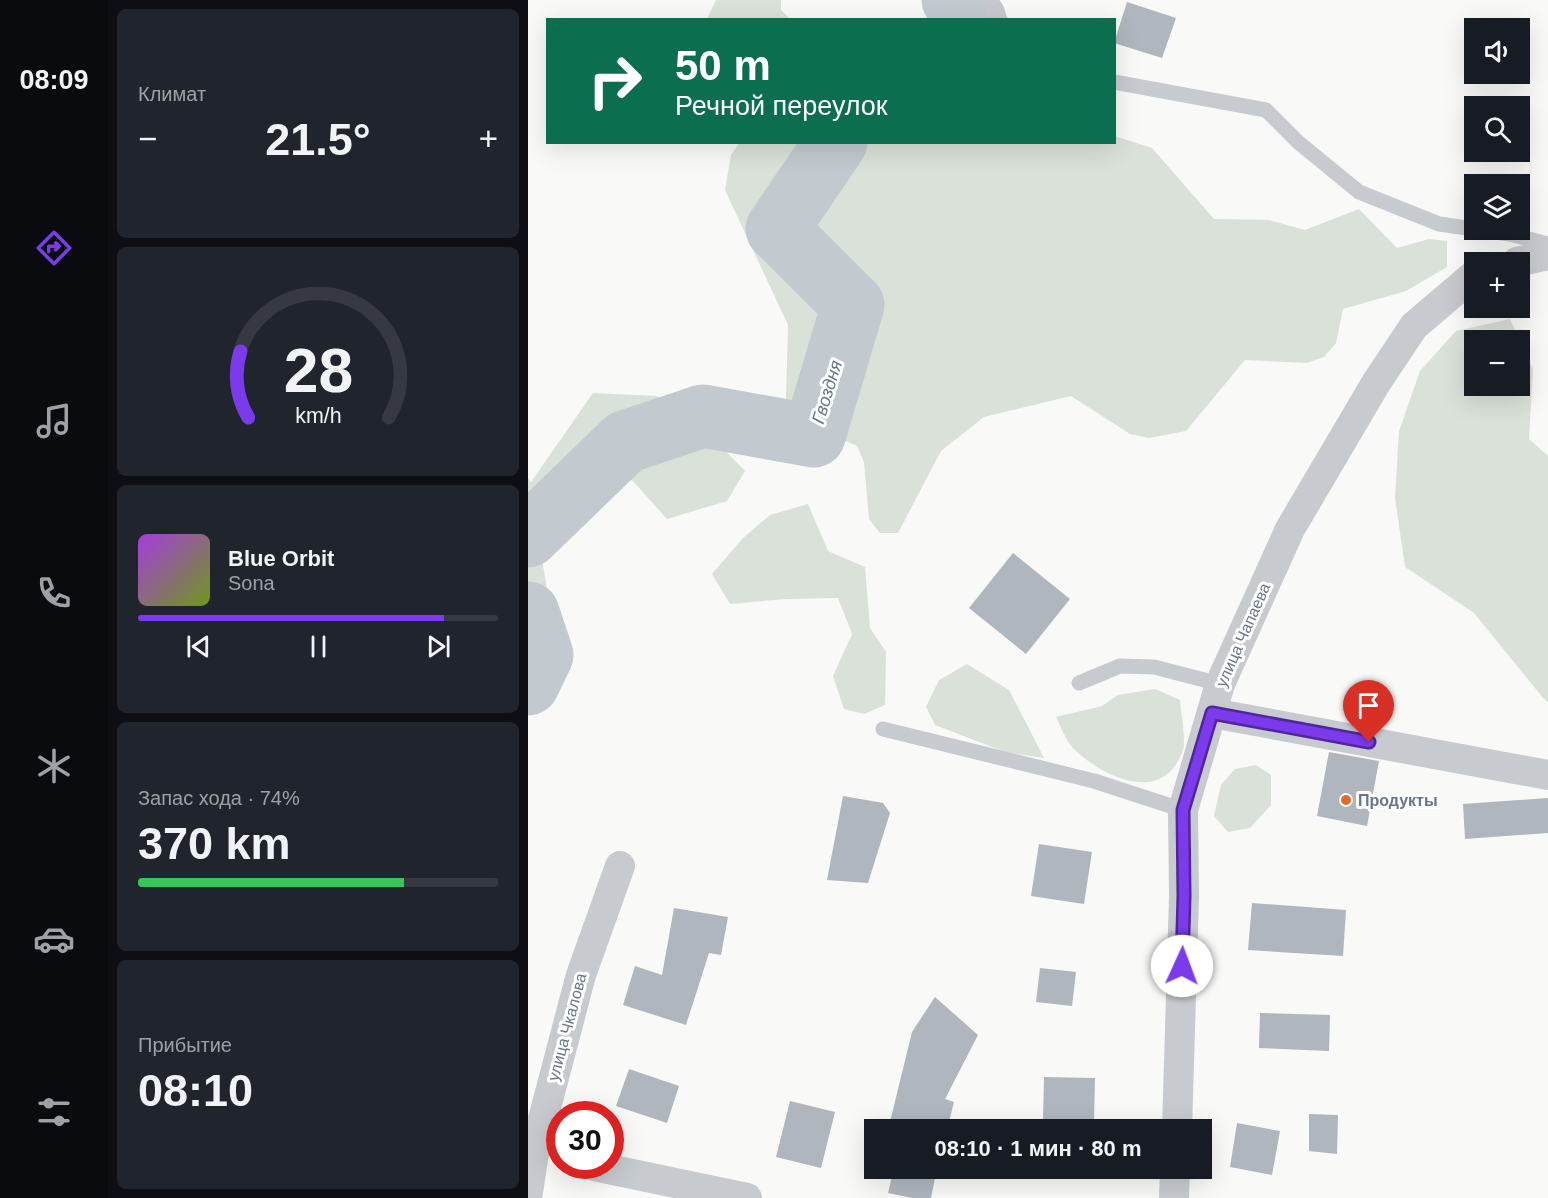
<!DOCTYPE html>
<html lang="ru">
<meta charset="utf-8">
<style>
:root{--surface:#171b24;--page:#20242c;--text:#f1f3f6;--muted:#9ea1a6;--line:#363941;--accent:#7c3aed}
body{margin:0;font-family:Arial,sans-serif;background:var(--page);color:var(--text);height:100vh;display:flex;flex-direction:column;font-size:22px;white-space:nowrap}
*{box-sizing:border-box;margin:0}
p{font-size:20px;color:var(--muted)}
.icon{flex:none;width:33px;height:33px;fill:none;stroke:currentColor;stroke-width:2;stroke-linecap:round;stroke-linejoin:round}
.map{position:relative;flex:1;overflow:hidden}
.sheet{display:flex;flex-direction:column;gap:9px;padding:9px;background:#0d0f14;width:420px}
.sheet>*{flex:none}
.hud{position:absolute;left:18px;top:18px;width:570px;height:126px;border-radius:0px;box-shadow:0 6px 24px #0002;background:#0b6e4f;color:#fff;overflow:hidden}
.buttons{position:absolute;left:936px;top:18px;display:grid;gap:12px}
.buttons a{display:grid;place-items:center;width:66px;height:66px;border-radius:0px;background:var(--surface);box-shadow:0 6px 24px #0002;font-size:30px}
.speed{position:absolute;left:18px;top:1101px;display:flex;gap:12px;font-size:30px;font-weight:700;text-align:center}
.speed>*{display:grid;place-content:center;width:78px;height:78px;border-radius:50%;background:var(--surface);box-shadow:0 6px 24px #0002;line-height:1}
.speed .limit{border:9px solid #d22;background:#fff;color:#111}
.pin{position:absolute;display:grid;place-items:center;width:51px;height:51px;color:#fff;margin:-62px -26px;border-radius:50% 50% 50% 0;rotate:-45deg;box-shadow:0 0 6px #0007}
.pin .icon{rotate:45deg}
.me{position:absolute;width:66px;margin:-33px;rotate:2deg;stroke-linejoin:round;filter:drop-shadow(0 0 4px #0008)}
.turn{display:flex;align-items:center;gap:21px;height:126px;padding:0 30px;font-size:27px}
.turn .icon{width:78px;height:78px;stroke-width:2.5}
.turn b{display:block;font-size:42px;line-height:51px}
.big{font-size:45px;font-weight:700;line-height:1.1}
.sheet .widget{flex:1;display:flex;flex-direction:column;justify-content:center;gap:9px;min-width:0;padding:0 21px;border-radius:9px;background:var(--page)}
.sheet .dial{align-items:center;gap:0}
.dial svg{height:156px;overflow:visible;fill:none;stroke:var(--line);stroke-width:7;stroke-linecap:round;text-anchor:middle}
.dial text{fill:var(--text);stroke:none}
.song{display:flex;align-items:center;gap:18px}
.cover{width:72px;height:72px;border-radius:9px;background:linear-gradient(135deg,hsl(280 70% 55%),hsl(80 70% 35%))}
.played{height:6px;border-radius:3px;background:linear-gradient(90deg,var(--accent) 85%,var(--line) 85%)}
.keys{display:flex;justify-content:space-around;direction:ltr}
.heat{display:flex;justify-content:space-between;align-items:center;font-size:33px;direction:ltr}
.charge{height:9px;border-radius:4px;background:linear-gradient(90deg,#34c759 74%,var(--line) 0)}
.trip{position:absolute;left:336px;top:1119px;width:348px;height:60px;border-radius:0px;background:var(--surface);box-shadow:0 6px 24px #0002;font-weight:700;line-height:60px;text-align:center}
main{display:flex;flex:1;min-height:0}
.dock{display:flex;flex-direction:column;width:108px;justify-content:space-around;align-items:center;background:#090b0e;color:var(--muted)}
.dock .icon{width:42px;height:42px}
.dock .active{color:var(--accent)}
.dock b{font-size:27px;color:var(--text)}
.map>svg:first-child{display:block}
</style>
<main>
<nav class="dock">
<b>08:09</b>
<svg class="icon active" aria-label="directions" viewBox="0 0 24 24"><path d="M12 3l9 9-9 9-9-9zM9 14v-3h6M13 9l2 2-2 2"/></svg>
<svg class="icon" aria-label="music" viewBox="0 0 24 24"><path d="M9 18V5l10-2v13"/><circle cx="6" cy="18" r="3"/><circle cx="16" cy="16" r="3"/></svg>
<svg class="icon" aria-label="phone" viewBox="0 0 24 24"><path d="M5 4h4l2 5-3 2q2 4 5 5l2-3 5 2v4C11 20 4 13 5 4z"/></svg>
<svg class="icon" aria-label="climate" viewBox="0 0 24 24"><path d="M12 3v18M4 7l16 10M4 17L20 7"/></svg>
<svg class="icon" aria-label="car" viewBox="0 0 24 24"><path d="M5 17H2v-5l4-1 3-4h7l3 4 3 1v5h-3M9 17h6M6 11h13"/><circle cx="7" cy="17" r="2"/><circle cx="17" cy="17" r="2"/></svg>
<svg class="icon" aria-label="filters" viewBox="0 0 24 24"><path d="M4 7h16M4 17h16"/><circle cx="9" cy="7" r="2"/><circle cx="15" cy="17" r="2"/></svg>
</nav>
<section class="sheet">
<div class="widget"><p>Климат</p>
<div class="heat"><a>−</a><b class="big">21.5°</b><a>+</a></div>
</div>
<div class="widget dial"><svg viewBox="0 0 100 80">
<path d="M14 69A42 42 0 1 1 86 69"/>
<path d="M14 69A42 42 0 0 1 10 35" stroke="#7c3aed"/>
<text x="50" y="56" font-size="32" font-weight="700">28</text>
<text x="50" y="72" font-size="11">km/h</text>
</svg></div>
<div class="widget">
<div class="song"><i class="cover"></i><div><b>Blue Orbit</b><p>Sona</p></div></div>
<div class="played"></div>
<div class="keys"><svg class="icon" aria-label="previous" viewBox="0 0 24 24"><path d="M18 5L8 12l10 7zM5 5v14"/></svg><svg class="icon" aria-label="pause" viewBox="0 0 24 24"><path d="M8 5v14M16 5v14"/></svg><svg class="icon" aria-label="next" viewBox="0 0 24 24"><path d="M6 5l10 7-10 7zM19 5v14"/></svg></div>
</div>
<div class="widget"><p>Запас хода · 74%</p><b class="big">370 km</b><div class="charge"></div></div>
<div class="widget"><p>Прибытие</p><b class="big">08:10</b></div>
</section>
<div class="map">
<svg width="1020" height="1198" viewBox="0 0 1020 1198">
<rect width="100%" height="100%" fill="#f9f9f7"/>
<g fill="#dae1d8" fill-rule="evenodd">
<polygon points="188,0 253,0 253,10 262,19 179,19"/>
<polygon points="398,0 470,0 470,4 481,19 418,19 399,2"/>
<polygon points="587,136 624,148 686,219 741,220 777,230 831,209 869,248 901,239 919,241 919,267 878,291 815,309 808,343 796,357 778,363 717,360 658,431 621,438 602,434 543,396 456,417 413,451 370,533 352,533 341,519 336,462 329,446 265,417 258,400 260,325 197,190 203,155 212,142 586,142"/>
<path d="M 982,319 L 1005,369 L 1001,439 L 1020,456 L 1020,702 L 1016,699 L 946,613 L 877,567 L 867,498 L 871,431 L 892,371 L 928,331 ZM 992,340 L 992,386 L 946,386 L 946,340 Z"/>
<polygon points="65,393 129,396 178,431 217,471 199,501 139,519 104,480 51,498 11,541 23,613 36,677 0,701 0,478 3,482"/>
<polygon points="280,504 300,551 337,567 342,628 358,652 357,705 336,714 316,709 305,676 324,634 310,598 257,599 202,604 184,574 215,538 242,515"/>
<polygon points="439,664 481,690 516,758 477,752 407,725 398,707 411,680"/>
<path d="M 627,689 L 652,700 C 653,711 658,741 655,750 C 636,806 576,778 546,749 C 538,741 533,727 528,717 L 574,706 L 590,695 Z"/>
<polygon points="728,765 743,775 743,805 722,828 700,832 686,816 693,785 707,769"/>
</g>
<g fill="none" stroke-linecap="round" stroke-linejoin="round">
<g stroke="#c2cad0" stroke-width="63">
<polyline points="425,0 447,20"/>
<polyline points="0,536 97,442 175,416 286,436 325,305 249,229 308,142"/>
<polyline points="0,613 14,655 0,684"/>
</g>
</g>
<g fill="#b0b6be">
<polygon points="599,2 648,18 634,58 586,43"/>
<polygon points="485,553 542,599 498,654 441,608"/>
<polygon points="801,752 851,761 839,826 789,816"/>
<polygon points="315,796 355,803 362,813 340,883 299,880"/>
<polygon points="1020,798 1020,833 937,839 935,804"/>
<polygon points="511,844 564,852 556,904 503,896"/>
<polygon points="724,903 818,910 815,956 720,950"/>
<polygon points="146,908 200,917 193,955 181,953 158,1025 95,1005 107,966 134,975"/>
<polygon points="512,968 548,972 544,1006 508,1002"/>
<polygon points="407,997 450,1035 417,1099 426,1102 419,1130 360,1130 384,1032"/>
<polygon points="732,1013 802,1015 801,1051 731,1048"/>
<polygon points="101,1069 151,1086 139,1123 88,1106"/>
<polygon points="516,1077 567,1078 566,1121 515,1120"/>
<polygon points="262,1101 307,1112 293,1168 248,1157"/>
<polygon points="781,1114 810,1115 809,1154 781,1151"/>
<polygon points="709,1123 752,1131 744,1175 702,1167"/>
<polygon points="366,1168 409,1168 403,1198 384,1198 360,1193"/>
</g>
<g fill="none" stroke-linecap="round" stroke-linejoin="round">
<g stroke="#c7cace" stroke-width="15">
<polyline points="462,0 467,15 472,20"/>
<polyline points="586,82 738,110 770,142 831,192 911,224 946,229"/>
<polyline points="952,230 982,234 1020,244"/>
<polyline points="551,683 592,666 626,667 692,684"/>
<polyline points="355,729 566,781 655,810"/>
</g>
<g stroke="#c7cace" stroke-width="30">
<polyline points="989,262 1020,255"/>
<polyline points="684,713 1020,775"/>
<polyline points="649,1130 656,896 655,810 692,684 762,529 848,383 886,326 946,275"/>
<polyline points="66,1166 219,1198"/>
<polyline points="0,1192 6,1153 53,975 92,866"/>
<polyline points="646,1198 647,1168"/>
</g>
</g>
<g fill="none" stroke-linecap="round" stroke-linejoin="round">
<defs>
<polyline id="route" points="654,966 656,896 655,810 684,713 841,742"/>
</defs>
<use href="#route" stroke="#51269a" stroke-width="15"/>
<use href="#route" stroke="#7c3aed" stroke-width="10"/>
</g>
<circle fill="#e96926" stroke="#fff" stroke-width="2" cx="818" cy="800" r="6"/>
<g text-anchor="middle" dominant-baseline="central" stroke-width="6" stroke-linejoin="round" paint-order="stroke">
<g font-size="16" fill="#677689" stroke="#fff">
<text transform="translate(715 635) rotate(-66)">улица Чапаева</text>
<text transform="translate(39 1027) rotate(-75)">улица Чкалова</text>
</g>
<g font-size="16" font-weight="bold" fill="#677689" stroke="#fff" text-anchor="start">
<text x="830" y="800">Продукты</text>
</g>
<g font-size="18" font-style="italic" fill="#637783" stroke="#fff">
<text transform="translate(299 392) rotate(-73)">Гвоздня</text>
</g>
</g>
</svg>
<div class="buttons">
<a><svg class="icon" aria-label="sound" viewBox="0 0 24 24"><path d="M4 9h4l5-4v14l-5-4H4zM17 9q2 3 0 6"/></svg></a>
<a><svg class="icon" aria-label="search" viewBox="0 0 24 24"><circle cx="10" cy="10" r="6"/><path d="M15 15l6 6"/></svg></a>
<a><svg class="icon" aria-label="layers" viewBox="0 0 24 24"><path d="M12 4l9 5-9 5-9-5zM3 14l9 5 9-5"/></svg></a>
<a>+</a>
<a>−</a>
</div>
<div class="speed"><div class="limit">30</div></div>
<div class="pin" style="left:841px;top:742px;background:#d93025"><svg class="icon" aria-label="arrive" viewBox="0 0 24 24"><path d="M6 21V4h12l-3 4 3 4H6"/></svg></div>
<svg class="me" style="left:654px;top:966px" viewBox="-20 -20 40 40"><circle r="19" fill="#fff"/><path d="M0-13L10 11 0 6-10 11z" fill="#7c3aed"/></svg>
<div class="trip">08:10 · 1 мин · 80 m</div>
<div class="hud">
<div class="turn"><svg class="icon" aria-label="right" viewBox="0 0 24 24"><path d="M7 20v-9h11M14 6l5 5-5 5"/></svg><div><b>50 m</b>Речной переулок</div></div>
</div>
</div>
</main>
